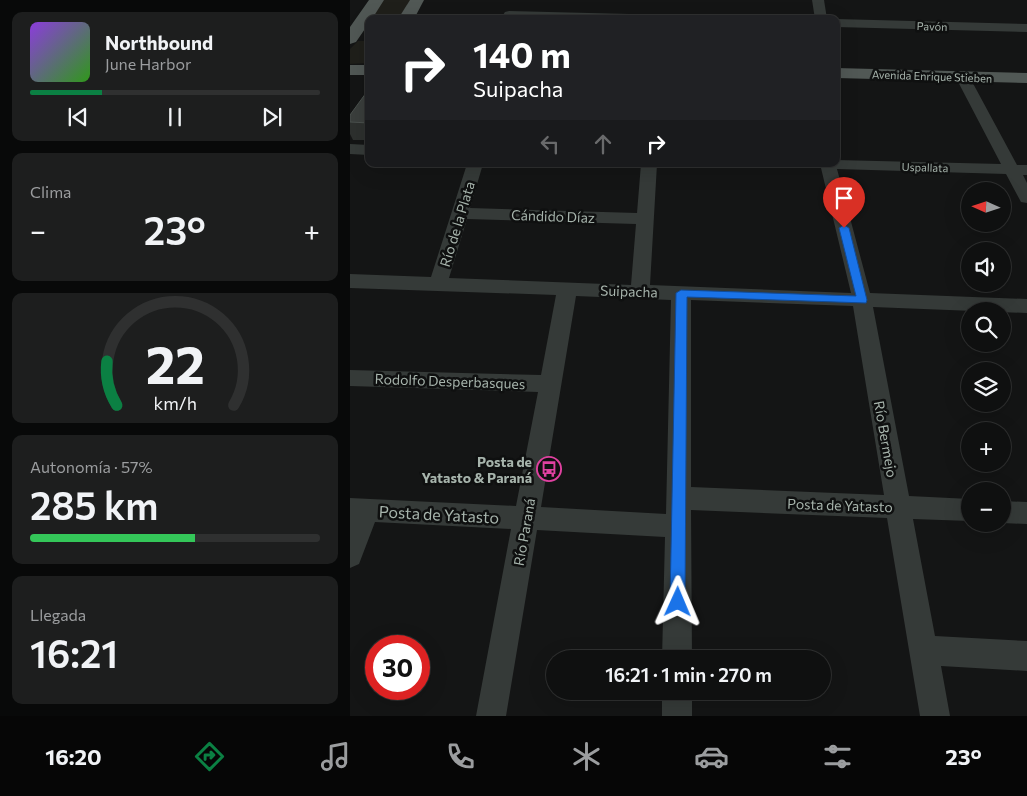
<!DOCTYPE html>
<html lang="es">
<meta charset="utf-8">
<style>
:root{--surface:#0f1010;--page:#1d1e1e;--text:#f1f3f6;--muted:#9b9d9f;--line:#2f3030;--accent:#0b8043}
body{margin:0;font-family:Commissioner,sans-serif;background:var(--page);color:var(--text);height:100vh;display:flex;flex-direction:column;font-size:19px;white-space:nowrap}
*{box-sizing:border-box;margin:0}
p{font-size:16px;color:var(--muted)}
.icon{flex:none;width:28px;height:28px;fill:none;stroke:currentColor;stroke-width:2;stroke-linecap:round;stroke-linejoin:round}
.map{position:relative;flex:1;overflow:hidden}
.sheet{display:flex;flex-direction:column;gap:12px;padding:12px;background:#080909;width:350px}
.sheet>*{flex:none}
.top-card{position:absolute;left:15px;top:15px;width:475px;height:152px;border-radius:10px;box-shadow:0 5px 20px #0002,0 0 0 1px var(--line);background:#202124;color:#fff;overflow:hidden}
.needle{width:32px;rotate:273deg}
.buttons{position:absolute;left:611px;top:182px;display:grid;gap:10px}
.buttons a{display:grid;place-items:center;width:50px;height:50px;border-radius:50%;background:var(--surface);box-shadow:0 5px 20px #0002,0 0 0 1px var(--line);font-size:25px}
.speed{position:absolute;left:15px;top:635px;display:flex;gap:10px;font-size:25px;font-weight:700;text-align:center}
.speed>*{display:grid;place-content:center;width:65px;height:65px;border-radius:50%;background:var(--surface);box-shadow:0 5px 20px #0002,0 0 0 1px var(--line);line-height:1}
.speed .limit{border:8px solid #d22;background:#fff;color:#111}
.pin{position:absolute;display:grid;place-items:center;width:42px;height:42px;color:#fff;margin:-51px -21px;border-radius:50% 50% 50% 0;rotate:-45deg;box-shadow:0 0 5px #0007}
.pin .icon{rotate:45deg}
.me{position:absolute;width:55px;margin:-28px;rotate:1deg;stroke-linejoin:round;filter:drop-shadow(0 0 4px #0008)}
.turn{display:flex;align-items:center;gap:18px;height:105px;padding:0 25px;font-size:22px}
.turn .icon{width:65px;height:65px;stroke-width:2.5}
.turn b{display:block;font-size:35px;line-height:42px}
.lanes{display:flex;align-items:center;height:48px;padding:0 25px;background:#0003;justify-content:center;gap:25px;direction:ltr}
.lanes .off{opacity:.35}
.big{font-size:38px;font-weight:600;line-height:1.1}
.sheet .widget{flex:1;display:flex;flex-direction:column;justify-content:center;gap:8px;min-width:0;padding:0 18px;border-radius:10px;background:var(--page)}
.sheet .dial{align-items:center;gap:0}
.dial svg{height:130px;overflow:visible;fill:none;stroke:var(--line);stroke-width:7;stroke-linecap:round;text-anchor:middle}
.dial text{fill:var(--text);stroke:none}
.song{display:flex;align-items:center;gap:15px}
.cover{width:60px;height:60px;border-radius:8px;background:linear-gradient(135deg,hsl(270 70% 55%),hsl(110 70% 35%))}
.played{height:5px;border-radius:2px;background:linear-gradient(90deg,var(--accent) 25%,var(--line) 25%)}
.keys{display:flex;justify-content:space-around;direction:ltr}
.heat{display:flex;justify-content:space-between;align-items:center;font-size:28px;direction:ltr}
.charge{height:8px;border-radius:4px;background:linear-gradient(90deg,#34c759 57%,var(--line) 0)}
.trip{position:absolute;left:196px;top:650px;width:285px;height:50px;border-radius:25px;background:var(--surface);box-shadow:0 5px 20px #0002,0 0 0 1px var(--line);font-weight:600;line-height:50px;text-align:center}
.tabs{display:flex;height:80px;justify-content:space-around;align-items:center;background:#060606;color:var(--muted)}
.tabs .icon{width:35px;height:35px}
.tabs .selected{color:var(--accent)}
.tabs b{font-size:22px;color:var(--text)}
main{display:flex;flex:1;min-height:0}
.map>svg:first-child{display:block}
</style>
<main>
<section class="sheet">
<div class="widget">
<div class="song"><i class="cover"></i><div><b>Northbound</b><p>June Harbor</p></div></div>
<div class="played"></div>
<div class="keys"><svg class="icon" aria-label="previous" viewBox="0 0 24 24"><path d="M18 5L8 12l10 7zM5 5v14"/></svg><svg class="icon" aria-label="pause" viewBox="0 0 24 24"><path d="M8 5v14M16 5v14"/></svg><svg class="icon" aria-label="next" viewBox="0 0 24 24"><path d="M6 5l10 7-10 7zM19 5v14"/></svg></div>
</div>
<div class="widget"><p>Clima</p>
<div class="heat"><a>−</a><b class="big">23°</b><a>+</a></div>
</div>
<div class="widget dial"><svg viewBox="0 0 100 80">
<path d="M14 69A42 42 0 1 1 86 69"/>
<path d="M14 69A42 42 0 0 1 8 42" stroke="#0b8043"/>
<text x="50" y="56" font-size="32" font-weight="700">22</text>
<text x="50" y="72" font-size="11">km/h</text>
</svg></div>
<div class="widget"><p>Autonomía · 57%</p><b class="big">285 km</b><div class="charge"></div></div>
<div class="widget"><p>Llegada</p><b class="big">16:21</b></div>
</section>
<div class="map">
<svg width="677" height="716" viewBox="0 0 677 716">
<rect width="100%" height="100%" fill="#141515"/>
<g fill="#1f1f1a">
<polygon points="33,0 61,0 49,19 20,19"/>
<polygon points="8,41 19,41 19,63 0,64 0,49"/>
</g>
<g fill="none" stroke-linecap="round" stroke-linejoin="round">
<g fill="#353a38" fill-rule="evenodd">
<polygon points="462,0 474,0 477,19 465,19"/>
<polygon points="159,11 319,15 325,19 155,18 153,15 155,12"/>
<polygon points="486,19 677,24 677,32 486,27"/>
<path d="M 612,72 L 619,76 L 667,165 L 677,165 L 677,175 L 673,175 L 677,183 L 677,203 L 671,202 L 656,174 L 487,169 L 520,293 L 677,299 L 677,313 L 523,307 L 559,496 L 620,499 L 620,521 L 563,519 L 585,636 L 677,641 L 677,671 L 591,666 L 600,716 L 570,716 L 537,518 L 341,510 L 342,659 L 312,659 L 315,537 L 187,530 L 156,716 L 126,716 L 161,529 L 25,522 L 9,564 L 0,568 L 0,498 L 166,506 L 188,392 L 0,386 L 0,370 L 191,375 L 206,295 L 0,288 L 0,274 L 81,277 L 117,164 L 133,164 L 120,208 L 287,213 L 291,164 L 307,164 L 300,285 L 501,293 L 471,168 L 465,164 L 486,164 L 486,160 L 651,164 L 605,76 ZM 117,219 L 286,224 L 281,285 L 99,278 ZM 226,296 L 321,300 L 316,514 L 191,507 ZM 341,300 L 503,306 L 534,495 L 341,487 Z"/>
<polygon points="0,144 19,145 19,155 0,154"/>
<polygon points="652,501 677,502 677,524 652,523"/>
<rect x="312" y="691" width="30" height="25"/>
</g>
<g fill="#515855" fill-rule="evenodd">
<polygon points="19,0 34,0 22,19 19,19 19,23 6,42 0,44 0,27"/>
<polygon points="60,0 74,0 64,19 48,19"/>
<rect x="0" y="65" width="19" height="10"/>
<polygon points="486,68 677,73 677,83 486,78"/>
</g>
</g>
<polygon fill="#2d302e" points="19,93 19,140 3,140 0,134 0,115"/>
<polygon fill="#3a3e3c" stroke="#4b514e" points="16,93 19,93 19,123 0,122 0,115"/>
<polygon fill="#1a73e8" stroke="#114b97" points="494,225 499,228 517,300 516,303 337,297 335,602 333,607 328,609 323,607 320,602 326,293 331,290 506,296 489,228"/>
<defs>
<symbol id="bus-ring" viewBox="-11 -11 22 22"><circle r="9.5" fill="#0f1010" stroke="#e041a0" stroke-width="1.5"/><path d="M-5-6H5V4H4V6H2V4H-2V6H-4V4H-5ZM-3.5-4V0h7V-4ZM-3.5 1.2v1.5H-2V1.2ZM2 1.2v1.5H3.5V1.2Z" fill="#e041a0"/></symbol>
</defs>
<g fill-rule="evenodd">
<use href="#bus-ring" x="185" y="455" width="28" height="28"/>
</g>
<g text-anchor="middle" dominant-baseline="central" stroke-width="5" stroke-linejoin="round" paint-order="stroke">
<g font-size="11" fill="#a7b4ac" stroke="#0f1010">
<text transform="translate(582 26) rotate(2)">Pavón</text>
<text transform="translate(582 76) rotate(2)">Avenida Enrique Stieben</text>
<text transform="translate(575 167) rotate(2)">Uspallata</text>
</g>
<g font-size="14" fill="#a7b4ac" stroke="#0f1010">
<text transform="translate(203 216) rotate(2)">Cándido Díaz</text>
<text transform="translate(107 224) rotate(-73)">Río de la Plata</text>
<text transform="translate(279 291) rotate(2)">Suipacha</text>
<text transform="translate(100 381) rotate(2)">Rodolfo Desperbasques</text>
<text transform="translate(536 439) rotate(80)">Río Bermejo</text>
<text transform="translate(490 505) rotate(2)">Posta de Yatasto</text>
<text transform="translate(174 532) rotate(-80)">Río Paraná</text>
</g>
<g font-size="14" font-weight="bold" fill="#a7b4ac" stroke="#0f1010" text-anchor="end">
<text x="182" y="461">Posta de<tspan x="182" dy="16">Yatasto &amp; Paraná</tspan></text>
</g>
<g font-size="16" fill="#a7b4ac" stroke="#0f1010">
<text transform="translate(89 514) rotate(3)">Posta de Yatasto</text>
</g>
</g>
</svg>
<div class="buttons">
<a><svg class="needle" viewBox="-14 -14 28 28"><path d="M0-13l5 13h-10z" fill="#e53935"/><path d="M0 13l5-13h-10z" fill="#9b9d9f"/></svg></a>
<a><svg class="icon" aria-label="sound" viewBox="0 0 24 24"><path d="M4 9h4l5-4v14l-5-4H4zM17 9q2 3 0 6"/></svg></a>
<a><svg class="icon" aria-label="search" viewBox="0 0 24 24"><circle cx="10" cy="10" r="6"/><path d="M15 15l6 6"/></svg></a>
<a><svg class="icon" aria-label="layers" viewBox="0 0 24 24"><path d="M12 4l9 5-9 5-9-5zM3 14l9 5 9-5"/></svg></a>
<a>+</a>
<a>−</a>
</div>
<div class="speed"><div class="limit">30</div></div>
<div class="pin" style="left:494px;top:228px;background:#d93025"><svg class="icon" aria-label="arrive" viewBox="0 0 24 24"><path d="M6 21V4h12l-3 4 3 4H6"/></svg></div>
<svg class="me" style="left:328px;top:602px" viewBox="-20 -20 40 40"><path d="M0-17L14 15 0 8-14 15z" fill="#1a73e8" stroke="#fff" stroke-width="4"/></svg>
<div class="trip">16:21 · 1 min · 270 m</div>
<div class="top-card">
<div class="turn"><svg class="icon" aria-label="right" viewBox="0 0 24 24"><path d="M7 20v-9h11M14 6l5 5-5 5"/></svg><div><b>140 m</b>Suipacha</div></div>
<div class="lanes"><svg class="icon off" aria-label="left" viewBox="0 0 24 24"><path d="M17 20v-9H6M10 6l-5 5 5 5"/></svg><svg class="icon off" aria-label="ahead" viewBox="0 0 24 24"><path d="M12 20V5M6 11l6-6 6 6"/></svg><svg class="icon" aria-label="right" viewBox="0 0 24 24"><path d="M7 20v-9h11M14 6l5 5-5 5"/></svg></div>
</div>
</div>
</main>
<nav class="tabs">
<b>16:20</b>
<svg class="icon selected" aria-label="directions" viewBox="0 0 24 24"><path d="M12 3l9 9-9 9-9-9zM9 14v-3h6M13 9l2 2-2 2"/></svg>
<svg class="icon" aria-label="music" viewBox="0 0 24 24"><path d="M9 18V5l10-2v13"/><circle cx="6" cy="18" r="3"/><circle cx="16" cy="16" r="3"/></svg>
<svg class="icon" aria-label="phone" viewBox="0 0 24 24"><path d="M5 4h4l2 5-3 2q2 4 5 5l2-3 5 2v4C11 20 4 13 5 4z"/></svg>
<svg class="icon" aria-label="climate" viewBox="0 0 24 24"><path d="M12 3v18M4 7l16 10M4 17L20 7"/></svg>
<svg class="icon" aria-label="car" viewBox="0 0 24 24"><path d="M5 17H2v-5l4-1 3-4h7l3 4 3 1v5h-3M9 17h6M6 11h13"/><circle cx="7" cy="17" r="2"/><circle cx="17" cy="17" r="2"/></svg>
<svg class="icon" aria-label="filters" viewBox="0 0 24 24"><path d="M4 7h16M4 17h16"/><circle cx="9" cy="7" r="2"/><circle cx="15" cy="17" r="2"/></svg>
<b>23°</b>
</nav>
